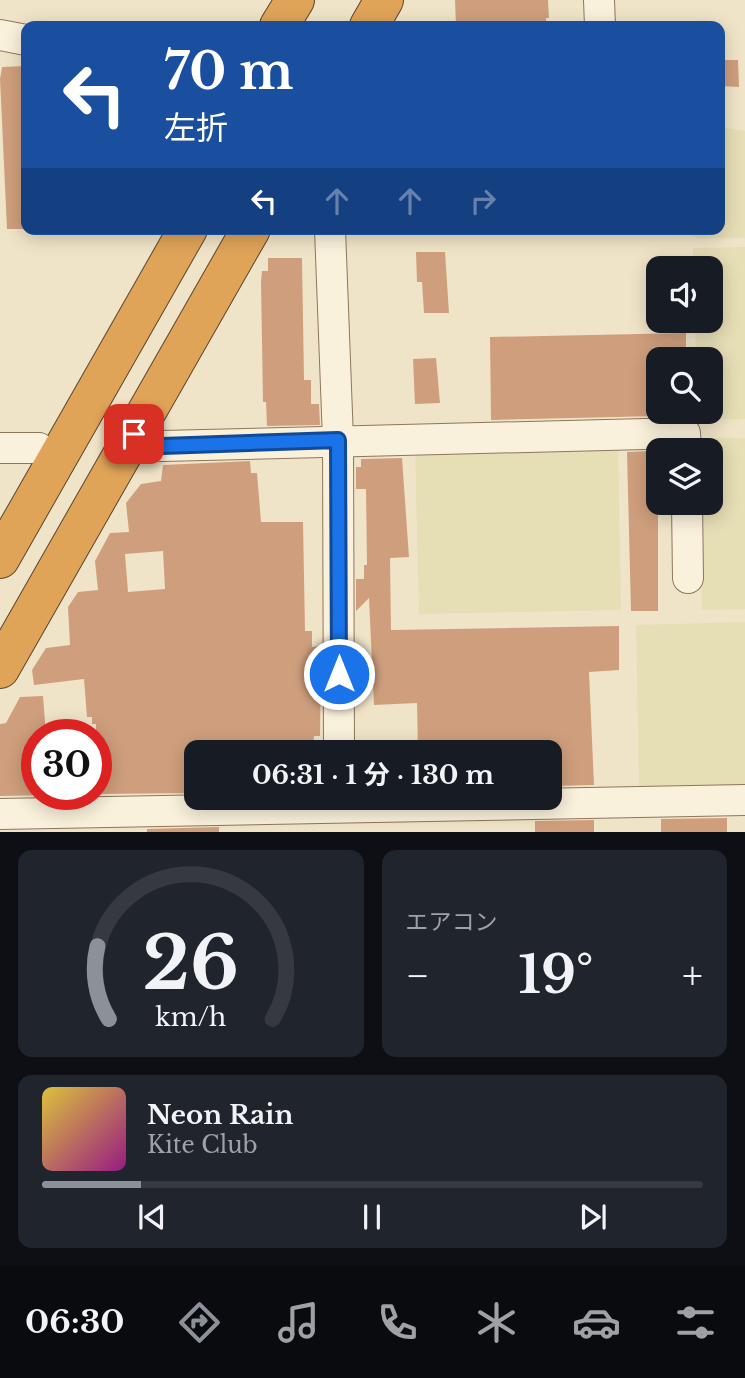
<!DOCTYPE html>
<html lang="ja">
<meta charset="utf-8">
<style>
:root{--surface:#171b24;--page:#20242c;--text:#f1f3f6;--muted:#9ea1a6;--line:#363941;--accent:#8c9099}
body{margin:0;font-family:"Libre Baskerville","Noto Sans JP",serif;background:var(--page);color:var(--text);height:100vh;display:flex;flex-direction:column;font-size:26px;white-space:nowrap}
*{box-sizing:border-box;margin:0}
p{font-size:23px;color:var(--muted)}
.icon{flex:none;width:38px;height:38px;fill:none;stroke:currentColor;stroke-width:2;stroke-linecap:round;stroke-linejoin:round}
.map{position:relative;height:832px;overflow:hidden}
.details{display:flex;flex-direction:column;gap:18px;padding:18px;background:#0d0f14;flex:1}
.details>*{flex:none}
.hud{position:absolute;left:21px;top:21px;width:704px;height:214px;border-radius:14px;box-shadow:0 4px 18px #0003;background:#1a4fa0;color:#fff;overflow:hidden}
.buttons{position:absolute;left:646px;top:256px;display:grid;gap:14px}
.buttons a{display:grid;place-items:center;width:77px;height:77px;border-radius:14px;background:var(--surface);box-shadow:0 4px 18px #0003;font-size:35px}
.speed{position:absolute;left:21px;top:719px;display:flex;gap:14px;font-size:35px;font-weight:700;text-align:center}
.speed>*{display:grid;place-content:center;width:91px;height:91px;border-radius:50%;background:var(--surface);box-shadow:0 4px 18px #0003;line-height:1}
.speed .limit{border:10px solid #d22;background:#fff;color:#111}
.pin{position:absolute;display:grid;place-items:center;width:60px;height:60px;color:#fff;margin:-30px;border-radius:14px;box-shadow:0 4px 10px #0006}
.me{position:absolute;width:77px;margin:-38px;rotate:0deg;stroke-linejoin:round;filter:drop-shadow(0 0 5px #0008)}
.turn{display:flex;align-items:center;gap:24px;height:147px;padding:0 28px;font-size:32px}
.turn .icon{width:91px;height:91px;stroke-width:2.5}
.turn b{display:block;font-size:49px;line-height:60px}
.lanes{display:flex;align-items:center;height:66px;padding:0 28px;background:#0003;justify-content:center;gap:35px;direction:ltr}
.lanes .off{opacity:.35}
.big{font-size:52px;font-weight:700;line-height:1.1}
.details .widget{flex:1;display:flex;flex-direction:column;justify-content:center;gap:10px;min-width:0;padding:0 24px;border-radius:14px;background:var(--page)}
.details .dial{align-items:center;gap:0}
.dial svg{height:182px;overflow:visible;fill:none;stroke:var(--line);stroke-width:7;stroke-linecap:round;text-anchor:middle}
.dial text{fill:var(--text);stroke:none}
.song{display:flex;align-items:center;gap:21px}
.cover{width:84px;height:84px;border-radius:10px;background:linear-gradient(135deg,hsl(50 70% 55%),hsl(310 70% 35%))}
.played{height:7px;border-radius:4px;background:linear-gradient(90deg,var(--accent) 15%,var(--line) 15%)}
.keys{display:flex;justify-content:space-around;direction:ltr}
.heat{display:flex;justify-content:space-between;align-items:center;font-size:38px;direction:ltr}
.details .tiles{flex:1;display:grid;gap:18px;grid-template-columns:1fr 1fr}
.widget:last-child{grid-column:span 2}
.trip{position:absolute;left:184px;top:740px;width:378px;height:70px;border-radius:14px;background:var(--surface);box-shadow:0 4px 18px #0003;font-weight:700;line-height:70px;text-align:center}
.dock{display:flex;height:112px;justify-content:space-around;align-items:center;background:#090b0e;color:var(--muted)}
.dock .icon{width:49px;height:49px}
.dock .on{color:var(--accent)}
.dock b{font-size:32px;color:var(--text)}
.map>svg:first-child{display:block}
</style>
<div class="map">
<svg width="745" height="832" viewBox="0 0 745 832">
<rect width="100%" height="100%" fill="#f0e4c8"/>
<g fill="#e6deb5">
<polygon points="719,127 745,131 745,238 699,239 692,236 692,229 719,229"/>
<polygon points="745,247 745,419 698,420 698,411 710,411 710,359 696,359 695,320 710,320 710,268 693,268 693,248"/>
<polygon points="697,438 745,438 745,609 702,610 699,502 710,502 710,450 698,450"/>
<polygon points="618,441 621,610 419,614 415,447"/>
<polygon points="745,622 745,793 639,789 636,625"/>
</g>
<g fill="#cf9f7d" fill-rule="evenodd">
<polygon points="455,0 548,0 549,18 546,18 546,26 456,26"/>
<polygon points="719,60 738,60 739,87 719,86"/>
<polygon points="26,66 26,229 7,229 0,79 2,67"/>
<polygon points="416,252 445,252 449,313 424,313 422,282 417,282"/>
<polygon points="268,258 302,258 304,380 311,380 311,404 319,404 320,425 267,426 266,402 263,402 261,282 262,271 268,271"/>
<polygon points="686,333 686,359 658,359 658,416 491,420 490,337"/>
<polygon points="436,358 440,403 415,404 413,359"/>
<polygon points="648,451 648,504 658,504 658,611 631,611 627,452"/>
<polygon points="402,458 409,557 390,558 391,630 619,626 619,670 589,672 594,785 550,786 550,752 490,752 490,750 418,752 417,703 374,705 369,598 356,611 356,579 364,579 364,565 367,565 366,489 356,489 356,467 361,467 361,459"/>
<path d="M 250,461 L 251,473 L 257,473 L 261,522 L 303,522 L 305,631 L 312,631 L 312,647 L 321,646 L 320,736 L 314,736 L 313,747 L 299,746 L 299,752 L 196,752 L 196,793 L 96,794 L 96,724 L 92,724 L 92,717 L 87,717 L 84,679 L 34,685 L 32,670 L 46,648 L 70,645 L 68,607 L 78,592 L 98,590 L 95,561 L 110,533 L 129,532 L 126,503 L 141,484 L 161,481 L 163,465 ZM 163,551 L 165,589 L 128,592 L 125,554 Z"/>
<polygon points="43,696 46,735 37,735 37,794 53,795 0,796 0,724 6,723 20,697"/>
<polygon points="727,818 727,832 661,832 661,819"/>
<polygon points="594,820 594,832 535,832 535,821"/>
<polygon points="219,827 219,832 147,832 147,829"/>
</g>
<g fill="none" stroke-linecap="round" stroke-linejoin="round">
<defs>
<g id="minor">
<polyline points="599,0 600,26"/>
<polyline points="0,35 26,40"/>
<polyline points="330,229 338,440 339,752"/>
<polyline points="134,434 162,446 685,433 686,450"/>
<polyline points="0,448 39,448"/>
<polyline points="687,502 688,578"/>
<polyline points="0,814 745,800"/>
</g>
<g id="highway">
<polyline points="279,26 295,0"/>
<polyline points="369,26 384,0"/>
<polyline points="0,559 188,229"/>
<polyline points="0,669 251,229"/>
</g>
</defs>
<use href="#minor" stroke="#8d765c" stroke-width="32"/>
<use href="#highway" stroke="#5b4430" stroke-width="40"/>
<use href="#minor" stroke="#faf1dc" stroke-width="30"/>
<use href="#highway" stroke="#e0a458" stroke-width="38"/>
</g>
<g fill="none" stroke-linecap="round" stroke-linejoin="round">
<defs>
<polyline id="route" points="134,434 162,446 338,440 339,674"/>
</defs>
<use href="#route" stroke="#114b97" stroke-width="18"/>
<use href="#route" stroke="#1a73e8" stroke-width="12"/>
</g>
</svg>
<div class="buttons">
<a><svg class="icon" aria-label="sound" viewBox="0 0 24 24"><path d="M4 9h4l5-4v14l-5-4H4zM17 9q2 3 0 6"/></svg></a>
<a><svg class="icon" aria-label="search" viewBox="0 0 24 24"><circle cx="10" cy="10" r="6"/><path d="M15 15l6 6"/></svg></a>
<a><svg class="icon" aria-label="layers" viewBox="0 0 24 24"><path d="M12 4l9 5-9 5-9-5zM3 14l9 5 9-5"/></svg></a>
</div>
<div class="speed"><div class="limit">30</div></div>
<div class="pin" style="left:134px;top:434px;background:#d93025"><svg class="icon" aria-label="arrive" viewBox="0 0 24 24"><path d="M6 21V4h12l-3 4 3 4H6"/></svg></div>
<svg class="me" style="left:339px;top:674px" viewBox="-20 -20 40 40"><circle r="17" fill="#1a73e8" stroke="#fff" stroke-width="3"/><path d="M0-11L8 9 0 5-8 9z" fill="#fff"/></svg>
<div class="trip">06:31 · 1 分 · 130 m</div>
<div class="hud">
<div class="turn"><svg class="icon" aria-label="left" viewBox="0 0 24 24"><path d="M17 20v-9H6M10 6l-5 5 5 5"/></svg><div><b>70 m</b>左折</div></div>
<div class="lanes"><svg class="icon" aria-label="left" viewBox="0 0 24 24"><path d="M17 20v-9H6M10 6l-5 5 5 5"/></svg><svg class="icon off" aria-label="ahead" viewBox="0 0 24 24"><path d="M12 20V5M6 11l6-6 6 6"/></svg><svg class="icon off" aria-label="ahead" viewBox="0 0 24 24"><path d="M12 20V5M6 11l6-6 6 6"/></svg><svg class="icon off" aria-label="right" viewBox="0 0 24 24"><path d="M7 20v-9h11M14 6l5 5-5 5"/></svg></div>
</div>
</div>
<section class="details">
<div class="tiles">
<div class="widget dial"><svg viewBox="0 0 100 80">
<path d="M14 69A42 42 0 1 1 86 69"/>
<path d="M14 69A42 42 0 0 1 9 37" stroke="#8c9099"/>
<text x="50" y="56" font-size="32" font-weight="700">26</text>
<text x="50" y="72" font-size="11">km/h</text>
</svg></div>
<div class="widget"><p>エアコン</p>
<div class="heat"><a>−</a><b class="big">19°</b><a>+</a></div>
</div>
<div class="widget">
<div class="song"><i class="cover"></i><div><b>Neon Rain</b><p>Kite Club</p></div></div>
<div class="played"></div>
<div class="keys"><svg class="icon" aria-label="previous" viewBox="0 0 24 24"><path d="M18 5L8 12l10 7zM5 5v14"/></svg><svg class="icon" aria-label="pause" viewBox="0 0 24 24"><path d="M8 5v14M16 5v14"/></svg><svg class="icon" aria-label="next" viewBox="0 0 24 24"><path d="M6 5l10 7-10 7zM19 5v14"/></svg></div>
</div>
</div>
</section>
<nav class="dock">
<b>06:30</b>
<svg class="icon on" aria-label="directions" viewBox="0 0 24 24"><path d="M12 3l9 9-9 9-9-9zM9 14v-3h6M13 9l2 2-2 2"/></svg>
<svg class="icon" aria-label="music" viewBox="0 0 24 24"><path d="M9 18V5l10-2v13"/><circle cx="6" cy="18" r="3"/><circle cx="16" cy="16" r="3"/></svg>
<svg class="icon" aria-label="phone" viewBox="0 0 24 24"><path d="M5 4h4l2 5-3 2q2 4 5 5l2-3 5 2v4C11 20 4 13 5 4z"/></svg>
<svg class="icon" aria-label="climate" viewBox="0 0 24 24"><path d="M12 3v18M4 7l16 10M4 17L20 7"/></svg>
<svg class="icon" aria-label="car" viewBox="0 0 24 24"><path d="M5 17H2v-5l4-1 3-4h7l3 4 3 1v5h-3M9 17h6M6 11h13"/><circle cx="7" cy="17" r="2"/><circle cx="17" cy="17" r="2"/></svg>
<svg class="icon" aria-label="filters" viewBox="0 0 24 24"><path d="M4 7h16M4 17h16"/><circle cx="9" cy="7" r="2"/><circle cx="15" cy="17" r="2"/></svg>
</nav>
